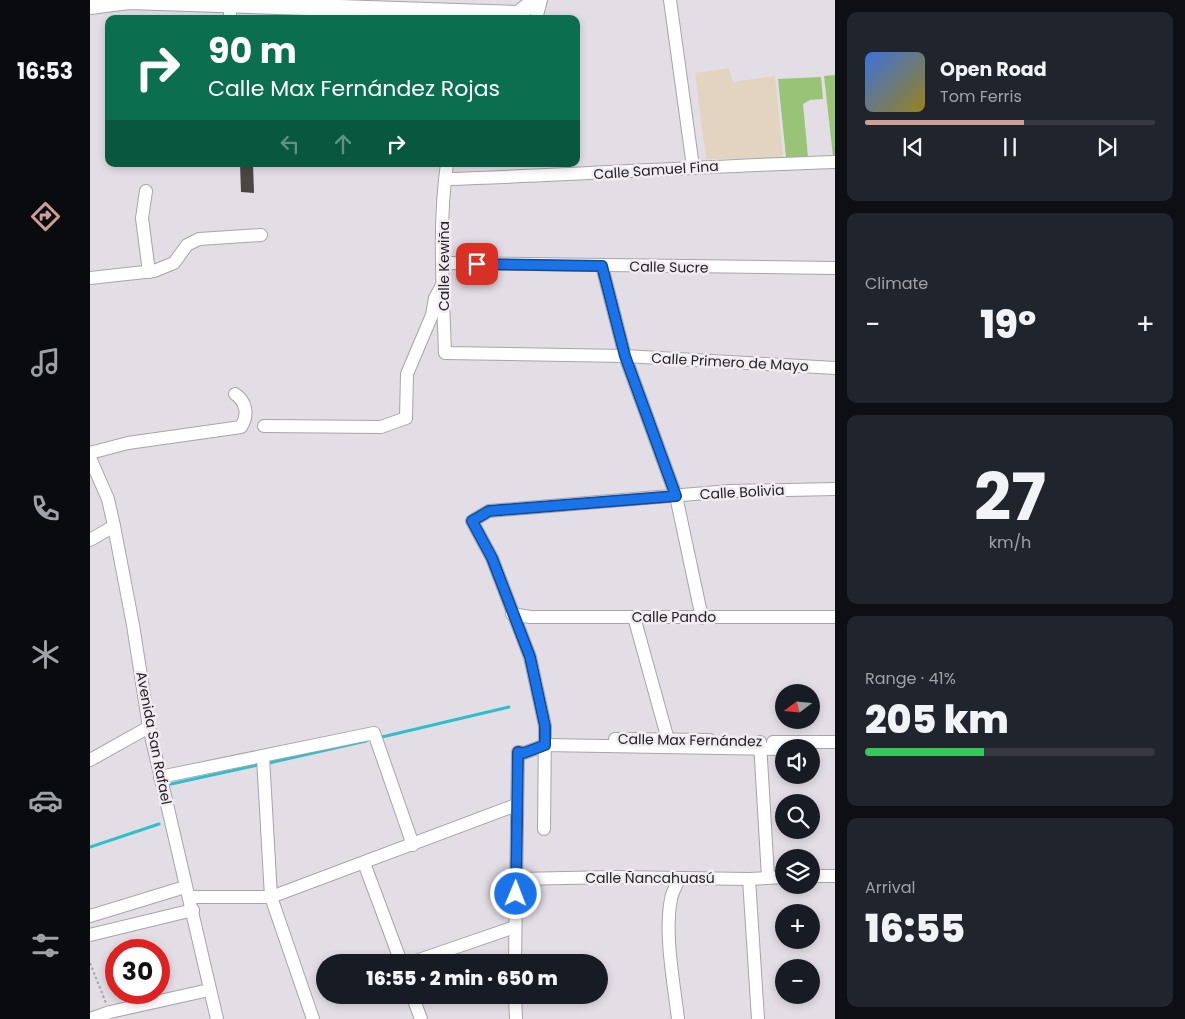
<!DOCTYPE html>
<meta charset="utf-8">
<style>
:root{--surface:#171b24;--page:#20242c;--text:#f1f3f6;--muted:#9ea1a6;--line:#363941;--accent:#cc9e95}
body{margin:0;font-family:Poppins,sans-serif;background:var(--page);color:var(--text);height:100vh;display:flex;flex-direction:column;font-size:19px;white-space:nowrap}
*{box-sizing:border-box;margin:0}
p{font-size:16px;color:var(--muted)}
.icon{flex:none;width:28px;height:28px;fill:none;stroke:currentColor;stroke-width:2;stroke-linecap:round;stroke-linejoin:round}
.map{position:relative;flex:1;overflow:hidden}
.drawer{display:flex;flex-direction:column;gap:12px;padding:12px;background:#0d0f14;width:350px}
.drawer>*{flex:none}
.banner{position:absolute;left:15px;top:15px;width:475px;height:152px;border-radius:10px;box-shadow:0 2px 8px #0003;background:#0b6e4f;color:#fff;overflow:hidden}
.needle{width:32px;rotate:254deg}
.tools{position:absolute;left:685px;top:684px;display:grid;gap:10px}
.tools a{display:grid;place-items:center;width:45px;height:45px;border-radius:50%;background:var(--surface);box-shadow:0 2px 8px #0003;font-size:25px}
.speed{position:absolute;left:15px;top:939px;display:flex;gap:10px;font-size:25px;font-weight:700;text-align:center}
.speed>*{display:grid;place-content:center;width:65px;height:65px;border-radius:50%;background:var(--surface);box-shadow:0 2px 8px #0003;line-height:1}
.speed .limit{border:8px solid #d22;background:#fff;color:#111}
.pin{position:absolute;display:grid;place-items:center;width:42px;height:42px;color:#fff;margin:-21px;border-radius:10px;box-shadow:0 2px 8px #0006}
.me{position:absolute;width:55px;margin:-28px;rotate:1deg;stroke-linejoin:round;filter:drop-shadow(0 0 4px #0008)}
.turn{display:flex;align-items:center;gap:18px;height:105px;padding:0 20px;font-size:22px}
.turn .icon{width:65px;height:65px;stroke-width:2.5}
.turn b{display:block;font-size:35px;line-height:42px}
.lanes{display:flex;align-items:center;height:48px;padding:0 20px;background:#0003;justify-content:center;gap:25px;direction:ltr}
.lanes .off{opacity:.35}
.big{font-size:38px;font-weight:800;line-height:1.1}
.drawer .card{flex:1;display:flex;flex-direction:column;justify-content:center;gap:8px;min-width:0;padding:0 18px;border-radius:10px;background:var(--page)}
.drawer .dial{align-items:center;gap:0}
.dial b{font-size:65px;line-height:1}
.song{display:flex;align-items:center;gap:15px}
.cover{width:60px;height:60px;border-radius:8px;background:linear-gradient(135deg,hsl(220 70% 55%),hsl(50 70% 35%))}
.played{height:5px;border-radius:2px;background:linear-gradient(90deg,var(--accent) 55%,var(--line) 55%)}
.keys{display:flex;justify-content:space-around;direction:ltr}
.heat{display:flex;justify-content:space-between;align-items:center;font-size:28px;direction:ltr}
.charge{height:8px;border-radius:4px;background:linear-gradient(90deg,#34c759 41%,var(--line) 0)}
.trip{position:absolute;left:226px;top:954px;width:292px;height:50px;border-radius:25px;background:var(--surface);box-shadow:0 2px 8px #0003;font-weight:800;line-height:50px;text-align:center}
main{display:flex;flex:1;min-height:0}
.tabs{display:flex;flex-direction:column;width:90px;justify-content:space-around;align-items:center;background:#090b0e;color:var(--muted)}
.tabs .icon{width:35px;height:35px}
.tabs .on{color:var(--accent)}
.tabs b{font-size:22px;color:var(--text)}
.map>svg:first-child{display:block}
</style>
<main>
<nav class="tabs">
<b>16:53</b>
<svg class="icon on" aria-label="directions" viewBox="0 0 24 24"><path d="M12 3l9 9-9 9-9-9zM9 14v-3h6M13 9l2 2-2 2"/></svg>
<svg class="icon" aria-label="music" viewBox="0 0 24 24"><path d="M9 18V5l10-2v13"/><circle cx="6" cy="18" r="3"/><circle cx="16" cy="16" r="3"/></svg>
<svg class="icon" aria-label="phone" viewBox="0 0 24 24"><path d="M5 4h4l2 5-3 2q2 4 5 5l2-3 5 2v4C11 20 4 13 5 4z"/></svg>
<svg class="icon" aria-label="climate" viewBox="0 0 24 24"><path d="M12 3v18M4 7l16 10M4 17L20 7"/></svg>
<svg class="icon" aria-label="car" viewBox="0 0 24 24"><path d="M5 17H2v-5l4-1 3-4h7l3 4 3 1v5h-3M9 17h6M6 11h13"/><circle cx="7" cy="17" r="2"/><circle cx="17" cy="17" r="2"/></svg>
<svg class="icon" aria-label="filters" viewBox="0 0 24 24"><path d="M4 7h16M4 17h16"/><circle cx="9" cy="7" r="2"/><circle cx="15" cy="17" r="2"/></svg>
</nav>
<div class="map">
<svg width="745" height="1019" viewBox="0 0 745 1019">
<rect width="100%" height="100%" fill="#e3dee5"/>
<polygon fill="#e3d4c2" points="639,68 643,82 685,76 693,158 616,159 605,73"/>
<g fill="#99c477">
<polygon points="745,75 745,156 743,156 734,76"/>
<polygon points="731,77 733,99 720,100 713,104 718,157 696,157 688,79"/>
</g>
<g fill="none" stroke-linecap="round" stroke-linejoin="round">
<g stroke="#2dc0ca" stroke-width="3">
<polyline points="292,737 419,707"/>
<polyline points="179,763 276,741"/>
<polyline points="81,784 168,765"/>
<polyline points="0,847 69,824"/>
</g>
</g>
<polygon fill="#4a4641" points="150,164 163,164 164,193 151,192"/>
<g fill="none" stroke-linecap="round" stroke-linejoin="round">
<defs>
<g id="minor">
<polyline points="580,0 603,167"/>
<polyline points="140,5 140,19"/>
<polyline points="446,19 451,0"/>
<path d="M 357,164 C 348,225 353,291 355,353 L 535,356 L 745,368"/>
<path d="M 357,179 C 486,175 615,166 745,162"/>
<polyline points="56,191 52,218 59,272"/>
<polyline points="353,263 745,268"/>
<polyline points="512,266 535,356 586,496 612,618"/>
<polyline points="0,278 64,271 84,263 97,245 109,239 171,235"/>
<polyline points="174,426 291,427 316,418 317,374 342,315 345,298 352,285"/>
<path d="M 0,453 L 38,443 L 151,427 C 159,415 156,401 145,394"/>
<polyline points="0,458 18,499 24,526 43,625 59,727 127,1019"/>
<polyline points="0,540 24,526"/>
<polyline points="422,614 440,617 745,617"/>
<polyline points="544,617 580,747"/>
<polyline points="525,739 620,740"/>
<polyline points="670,742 678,877"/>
<polyline points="683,742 745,742"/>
<polyline points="173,757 181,897 223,1019"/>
<polyline points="0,760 59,727"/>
<polyline points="70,777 284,733 323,845"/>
<polyline points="454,829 455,726 440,657 402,558 382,521 399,511 640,491 745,489"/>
<polyline points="274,863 311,962"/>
<polyline points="721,876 745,876"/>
<polyline points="427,879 524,877 659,879 694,877"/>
<polyline points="659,879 668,1019"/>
<polyline points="99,897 181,897 426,805"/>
<polyline points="0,916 95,887"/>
<polyline points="0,935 103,910"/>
<polyline points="323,962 425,927"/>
<polyline points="425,962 428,752 434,753 455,745 694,749"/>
<polyline points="322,995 331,1019"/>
<polyline points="425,995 426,1019"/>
<polyline points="0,1019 20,1012 119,990"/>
<path d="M 588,1019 C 584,983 574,935 581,899 C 582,892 587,885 589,878"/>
</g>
<polyline id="major" points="0,6 39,1 428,14 446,0"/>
</defs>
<use href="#minor" stroke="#a8a3a9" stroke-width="14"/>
<use href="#major" stroke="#a8a3a9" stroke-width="18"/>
<polyline stroke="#a5a1a7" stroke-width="2" stroke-dasharray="2.5 2.5" stroke-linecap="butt" points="0,963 16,1003"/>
<use href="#minor" stroke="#fff" stroke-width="12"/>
<use href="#major" stroke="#fff" stroke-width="16"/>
</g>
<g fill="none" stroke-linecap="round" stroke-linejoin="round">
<defs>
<polyline id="route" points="387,264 512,266 535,356 586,496 399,511 382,521 402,558 440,657 455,726 455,745 434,753 428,752 426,894"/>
</defs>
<use href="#route" stroke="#114b97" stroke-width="12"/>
<use href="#route" stroke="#1a73e8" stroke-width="9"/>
</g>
<g text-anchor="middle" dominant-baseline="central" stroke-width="5" stroke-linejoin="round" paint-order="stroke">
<g font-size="14" fill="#242325" stroke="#f0ecf2">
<text transform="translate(566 170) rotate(-4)">Calle Samuel Fina</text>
<text transform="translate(354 266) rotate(-90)">Calle Kewiña</text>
<text transform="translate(579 267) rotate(1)">Calle Sucre</text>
<text transform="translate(640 362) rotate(3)">Calle Primero de Mayo</text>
<text transform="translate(652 492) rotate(-3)">Calle Bolivia</text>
<text x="584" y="617">Calle Pando</text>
<text transform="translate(64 738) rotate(79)">Avenida San Rafael</text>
<text transform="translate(600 740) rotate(1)">Calle Max Fernández</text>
<text x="560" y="878">Calle Ñancahuasú</text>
</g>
</g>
</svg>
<div class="tools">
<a><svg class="needle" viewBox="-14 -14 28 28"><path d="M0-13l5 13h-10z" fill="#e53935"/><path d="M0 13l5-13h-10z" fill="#9ea1a6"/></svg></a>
<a><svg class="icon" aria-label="sound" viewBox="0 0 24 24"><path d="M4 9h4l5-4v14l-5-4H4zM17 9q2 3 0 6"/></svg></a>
<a><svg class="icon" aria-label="search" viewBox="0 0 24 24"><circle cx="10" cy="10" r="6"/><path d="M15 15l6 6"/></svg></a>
<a><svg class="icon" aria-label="layers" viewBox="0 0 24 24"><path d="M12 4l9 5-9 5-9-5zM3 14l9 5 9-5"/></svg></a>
<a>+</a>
<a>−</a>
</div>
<div class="speed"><div class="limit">30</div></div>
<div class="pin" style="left:387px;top:264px;background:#d93025"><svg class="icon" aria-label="arrive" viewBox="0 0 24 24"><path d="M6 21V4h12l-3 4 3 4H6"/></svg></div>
<svg class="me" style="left:426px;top:894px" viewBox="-20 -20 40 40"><circle r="17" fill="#1a73e8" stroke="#fff" stroke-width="3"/><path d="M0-11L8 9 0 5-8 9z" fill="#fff"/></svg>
<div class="trip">16:55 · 2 min · 650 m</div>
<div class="banner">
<div class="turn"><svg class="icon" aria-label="right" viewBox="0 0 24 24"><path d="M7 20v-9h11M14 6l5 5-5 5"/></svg><div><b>90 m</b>Calle Max Fernández Rojas</div></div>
<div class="lanes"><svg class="icon off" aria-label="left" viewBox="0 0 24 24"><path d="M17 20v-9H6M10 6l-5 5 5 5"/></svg><svg class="icon off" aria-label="ahead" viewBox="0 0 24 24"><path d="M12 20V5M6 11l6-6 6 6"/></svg><svg class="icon" aria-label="right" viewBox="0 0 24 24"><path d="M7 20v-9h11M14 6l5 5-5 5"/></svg></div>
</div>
</div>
<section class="drawer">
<div class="card">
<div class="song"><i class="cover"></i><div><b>Open Road</b><p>Tom Ferris</p></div></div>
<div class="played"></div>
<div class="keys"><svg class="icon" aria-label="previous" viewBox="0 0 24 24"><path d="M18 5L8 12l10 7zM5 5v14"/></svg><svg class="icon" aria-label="pause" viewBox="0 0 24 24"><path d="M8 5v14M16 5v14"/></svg><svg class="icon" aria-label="next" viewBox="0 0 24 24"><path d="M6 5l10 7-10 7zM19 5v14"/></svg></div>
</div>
<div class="card"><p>Climate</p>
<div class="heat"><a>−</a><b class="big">19°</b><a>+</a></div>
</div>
<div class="card dial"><b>27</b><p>km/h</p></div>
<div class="card"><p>Range · 41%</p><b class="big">205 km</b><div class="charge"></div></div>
<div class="card"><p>Arrival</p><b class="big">16:55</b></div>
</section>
</main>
